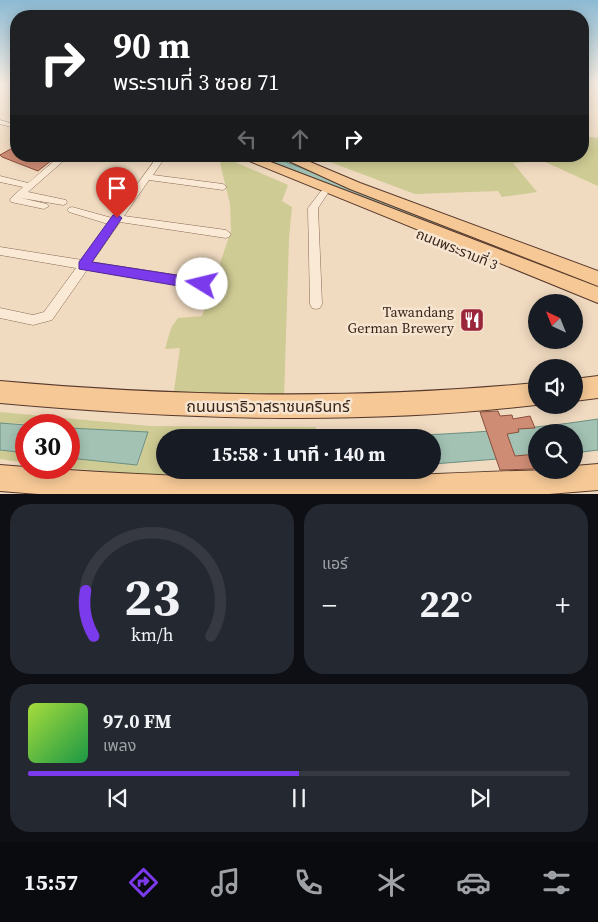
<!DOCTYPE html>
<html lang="th">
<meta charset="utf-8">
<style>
:root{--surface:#171b24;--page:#242831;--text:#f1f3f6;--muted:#9ea1a6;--line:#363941;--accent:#7c3aed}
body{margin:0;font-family:"Source Serif 4","Noto Sans Thai",serif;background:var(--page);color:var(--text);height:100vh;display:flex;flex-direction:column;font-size:19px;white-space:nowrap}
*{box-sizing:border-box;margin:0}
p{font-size:16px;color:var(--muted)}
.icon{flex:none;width:28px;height:28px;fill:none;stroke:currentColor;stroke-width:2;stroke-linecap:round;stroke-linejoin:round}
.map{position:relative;height:494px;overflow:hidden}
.drawer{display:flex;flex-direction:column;gap:10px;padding:10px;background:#0d0f14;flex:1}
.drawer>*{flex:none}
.banner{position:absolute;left:10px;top:10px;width:579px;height:152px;border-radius:20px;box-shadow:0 2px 12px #0003;background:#202124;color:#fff;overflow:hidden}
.needle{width:32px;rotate:317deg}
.fabs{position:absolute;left:528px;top:294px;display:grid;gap:10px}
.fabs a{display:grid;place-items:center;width:55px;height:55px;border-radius:50%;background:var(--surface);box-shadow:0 2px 12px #0003;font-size:25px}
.speed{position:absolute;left:15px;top:414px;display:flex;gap:10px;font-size:25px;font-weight:700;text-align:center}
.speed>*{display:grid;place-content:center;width:65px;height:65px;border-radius:50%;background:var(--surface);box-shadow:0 2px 12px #0003;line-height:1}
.speed .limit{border:8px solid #d22;background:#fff;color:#111}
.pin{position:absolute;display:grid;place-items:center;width:42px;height:42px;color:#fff;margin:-51px -21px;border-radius:50% 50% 50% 0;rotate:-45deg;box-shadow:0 0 5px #0007}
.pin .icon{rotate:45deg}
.me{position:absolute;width:55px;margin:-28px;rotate:279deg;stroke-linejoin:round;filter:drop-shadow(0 0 4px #0008)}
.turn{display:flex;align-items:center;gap:18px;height:105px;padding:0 20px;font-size:22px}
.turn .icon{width:65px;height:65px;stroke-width:2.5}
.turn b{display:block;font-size:35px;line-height:42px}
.lanes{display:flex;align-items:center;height:48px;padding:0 20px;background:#0003;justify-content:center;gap:25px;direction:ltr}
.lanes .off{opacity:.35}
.big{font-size:38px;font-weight:700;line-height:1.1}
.drawer .card{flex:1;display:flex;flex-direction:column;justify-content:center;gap:8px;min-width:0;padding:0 18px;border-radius:20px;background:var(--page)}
.drawer .dial{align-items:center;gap:0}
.dial svg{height:130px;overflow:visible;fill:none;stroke:var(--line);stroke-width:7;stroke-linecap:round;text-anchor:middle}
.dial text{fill:var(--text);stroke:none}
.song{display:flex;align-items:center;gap:15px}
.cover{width:60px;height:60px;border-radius:8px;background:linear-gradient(135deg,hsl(80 70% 55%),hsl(140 70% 35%))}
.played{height:5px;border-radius:2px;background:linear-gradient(90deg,var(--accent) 50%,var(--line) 50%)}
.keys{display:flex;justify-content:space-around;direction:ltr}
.heat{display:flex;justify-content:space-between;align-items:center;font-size:28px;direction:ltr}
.drawer .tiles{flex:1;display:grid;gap:10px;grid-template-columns:1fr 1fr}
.card:last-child{grid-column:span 2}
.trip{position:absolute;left:156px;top:429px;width:285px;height:50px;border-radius:25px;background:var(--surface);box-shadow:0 2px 12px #0003;font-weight:700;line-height:50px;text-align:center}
.tab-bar{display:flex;height:80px;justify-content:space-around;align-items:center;background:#090b0e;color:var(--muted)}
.tab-bar .icon{width:35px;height:35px}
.tab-bar .current{color:var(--accent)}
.tab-bar b{font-size:22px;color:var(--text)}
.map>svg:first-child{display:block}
</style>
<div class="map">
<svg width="598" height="495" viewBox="0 0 598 495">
<rect width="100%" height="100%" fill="#f0dac0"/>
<g fill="#cecb94">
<polygon points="583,136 598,138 598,186 543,161 513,163 537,192 502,197 498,191 415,194 314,156 582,156"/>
<polygon points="228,159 288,185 282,201 292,207 289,238 284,400 173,398 180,348 165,349 171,328 178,318 202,316 231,231 230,204 220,163"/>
<polygon points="0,412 150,426 316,427 316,437 165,438 165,470 316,470 316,475 135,474 66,468 69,468 69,458 138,465 148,432 69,428 69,425 0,423"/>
<polygon points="0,450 26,453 26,463 0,459"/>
</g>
<g fill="#a3c2b4" stroke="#6a9080">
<polygon points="257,156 271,156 463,231 461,237"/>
<path d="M 598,419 L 598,450 L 574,453 L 574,432 L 536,432 L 536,456 L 433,464 L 432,438 L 348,438 C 431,435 516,432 598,419 Z"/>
<polygon points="0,423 26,425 26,453 0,450"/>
<polygon points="69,428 148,432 137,465 69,458"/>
</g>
<g fill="#cf8c75" stroke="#8a4f3c">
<polygon points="16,146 16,156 57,156 38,171 2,157 0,155"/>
<polygon points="498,411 500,416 512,415 513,419 530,416 535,428 518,429 519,432 507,434 515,456 536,454 536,465 532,465 534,469 500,470 480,412"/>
</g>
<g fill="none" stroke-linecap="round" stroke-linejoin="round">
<defs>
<g id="minor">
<polygon points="0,120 13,124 15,125 11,127 0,124"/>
<polygon points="60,156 69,156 28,192 66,200 67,202 66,204 63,205 21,198 47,204 49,206 44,209 11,202 10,200 11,198 23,187 0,182 0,176 28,183"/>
<polygon points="158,156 166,156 153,175 223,184 227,187 223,190 149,180 124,216 226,230 231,234 229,237 226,238 120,222 92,262 202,279 206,281 207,284 206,287 202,289 87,270 52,320 33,325 0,318 0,308 33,315 44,312 76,268 0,255 0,247 82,260 108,224 69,212 67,210 69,208 72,207 112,218"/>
<polygon points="324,190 328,193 318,208 322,304 320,308 316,309 312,308 310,304 308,208 321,191"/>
</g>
<g id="primary">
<polygon points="237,156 255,156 598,287 598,303"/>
<polygon points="278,156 296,156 360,183 598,271 598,286 350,189"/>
<polygon points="598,376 598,398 574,401 574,379"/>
<path d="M 0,381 C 179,397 357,400 536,383 L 536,405 C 358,426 178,419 0,403 Z"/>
<path d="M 598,464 L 598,490 L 537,495 L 51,495 L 0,491 L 0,465 C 99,473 199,478 298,478 C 390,478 483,470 574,470 L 574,466 Z"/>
</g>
</defs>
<use href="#minor" stroke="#896a57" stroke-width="1"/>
<use href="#primary" stroke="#57392c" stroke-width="2"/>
<use href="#minor" fill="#fae9d4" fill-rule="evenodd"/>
<use href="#primary" fill="#f5c896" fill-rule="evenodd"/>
</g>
<linearGradient id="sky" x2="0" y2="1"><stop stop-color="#8cbad3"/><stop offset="0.55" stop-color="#f8eee3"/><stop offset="1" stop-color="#f8eee3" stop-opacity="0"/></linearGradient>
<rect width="598" height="152" fill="url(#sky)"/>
<polygon fill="#7c3aed" stroke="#51269a" points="117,214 122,218 92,262 202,279 207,280 208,284 207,288 202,290 79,269 79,262 113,215"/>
<defs>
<symbol id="restaurant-square" viewBox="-11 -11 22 22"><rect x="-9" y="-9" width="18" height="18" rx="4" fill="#9b2539" stroke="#f7e5d0"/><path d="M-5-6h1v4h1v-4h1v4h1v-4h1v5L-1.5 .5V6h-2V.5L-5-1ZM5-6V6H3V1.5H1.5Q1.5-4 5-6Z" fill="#fff"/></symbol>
</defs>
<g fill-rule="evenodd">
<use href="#restaurant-square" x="458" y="306" width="28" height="28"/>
</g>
<g text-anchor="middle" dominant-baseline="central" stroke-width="5" stroke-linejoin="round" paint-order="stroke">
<g font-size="14" fill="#38261c" stroke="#f7e5d0">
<text transform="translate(457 249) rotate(22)">ถนนพระรามที่ 3</text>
</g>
<g font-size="14" fill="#38261c" stroke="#f7e5d0" text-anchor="end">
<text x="454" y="312">Tawandang<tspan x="454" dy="16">German Brewery</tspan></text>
</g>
<g font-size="16" fill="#38261c" stroke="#f7e5d0">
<text x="268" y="406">ถนนนราธิวาสราชนครินทร์</text>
</g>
</g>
</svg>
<div class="fabs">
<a><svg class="needle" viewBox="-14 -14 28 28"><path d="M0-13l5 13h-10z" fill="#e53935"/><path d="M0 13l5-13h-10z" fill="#9ea1a6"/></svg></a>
<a><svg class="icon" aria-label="sound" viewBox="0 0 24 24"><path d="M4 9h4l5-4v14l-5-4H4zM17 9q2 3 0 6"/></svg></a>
<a><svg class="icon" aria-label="search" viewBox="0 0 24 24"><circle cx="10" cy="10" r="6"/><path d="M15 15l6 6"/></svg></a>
</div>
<div class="speed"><div class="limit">30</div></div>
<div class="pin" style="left:117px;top:218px;background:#d93025"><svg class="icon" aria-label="arrive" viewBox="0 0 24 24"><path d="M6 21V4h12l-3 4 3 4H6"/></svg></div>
<svg class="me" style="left:202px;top:284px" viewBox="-20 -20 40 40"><circle r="19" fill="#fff"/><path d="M0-13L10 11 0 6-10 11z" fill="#7c3aed"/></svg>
<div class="trip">15:58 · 1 นาที · 140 m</div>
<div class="banner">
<div class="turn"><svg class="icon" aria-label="right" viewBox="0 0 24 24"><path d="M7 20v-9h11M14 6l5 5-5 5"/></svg><div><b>90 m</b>พระรามที่ 3 ซอย 71</div></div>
<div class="lanes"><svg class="icon off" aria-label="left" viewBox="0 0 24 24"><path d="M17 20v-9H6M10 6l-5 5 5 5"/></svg><svg class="icon off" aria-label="ahead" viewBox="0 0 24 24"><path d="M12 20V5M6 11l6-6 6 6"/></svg><svg class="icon" aria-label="right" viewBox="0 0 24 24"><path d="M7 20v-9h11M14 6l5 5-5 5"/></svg></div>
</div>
</div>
<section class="drawer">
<div class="tiles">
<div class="card dial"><svg viewBox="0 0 100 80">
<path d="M14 69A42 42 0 1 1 86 69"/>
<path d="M14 69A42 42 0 0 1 9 41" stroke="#7c3aed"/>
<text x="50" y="56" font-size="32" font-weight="700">23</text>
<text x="50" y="72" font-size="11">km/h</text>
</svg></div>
<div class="card"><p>แอร์</p>
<div class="heat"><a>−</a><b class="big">22°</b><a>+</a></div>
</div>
<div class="card">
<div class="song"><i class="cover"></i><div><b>97.0 FM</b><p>เพลง</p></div></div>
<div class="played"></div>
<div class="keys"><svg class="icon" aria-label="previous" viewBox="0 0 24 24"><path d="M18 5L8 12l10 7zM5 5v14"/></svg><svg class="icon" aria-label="pause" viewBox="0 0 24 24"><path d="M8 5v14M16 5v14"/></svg><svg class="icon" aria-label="next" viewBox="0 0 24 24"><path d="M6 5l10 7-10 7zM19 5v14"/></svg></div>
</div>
</div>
</section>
<nav class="tab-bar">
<b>15:57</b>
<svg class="icon current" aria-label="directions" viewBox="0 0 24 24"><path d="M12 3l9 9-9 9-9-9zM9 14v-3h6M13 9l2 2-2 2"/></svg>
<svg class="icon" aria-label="music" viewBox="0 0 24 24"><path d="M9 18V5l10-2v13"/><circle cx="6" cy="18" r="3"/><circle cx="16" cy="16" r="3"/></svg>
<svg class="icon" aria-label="phone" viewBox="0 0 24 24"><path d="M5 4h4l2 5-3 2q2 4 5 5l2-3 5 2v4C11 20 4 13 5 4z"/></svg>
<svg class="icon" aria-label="climate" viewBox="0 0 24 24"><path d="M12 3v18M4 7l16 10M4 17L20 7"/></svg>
<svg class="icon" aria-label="car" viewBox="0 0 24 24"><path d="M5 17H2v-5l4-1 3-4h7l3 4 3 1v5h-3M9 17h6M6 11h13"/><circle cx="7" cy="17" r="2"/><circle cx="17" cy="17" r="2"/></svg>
<svg class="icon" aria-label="filters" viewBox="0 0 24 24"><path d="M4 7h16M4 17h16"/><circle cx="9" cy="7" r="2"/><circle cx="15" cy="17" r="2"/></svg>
</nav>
